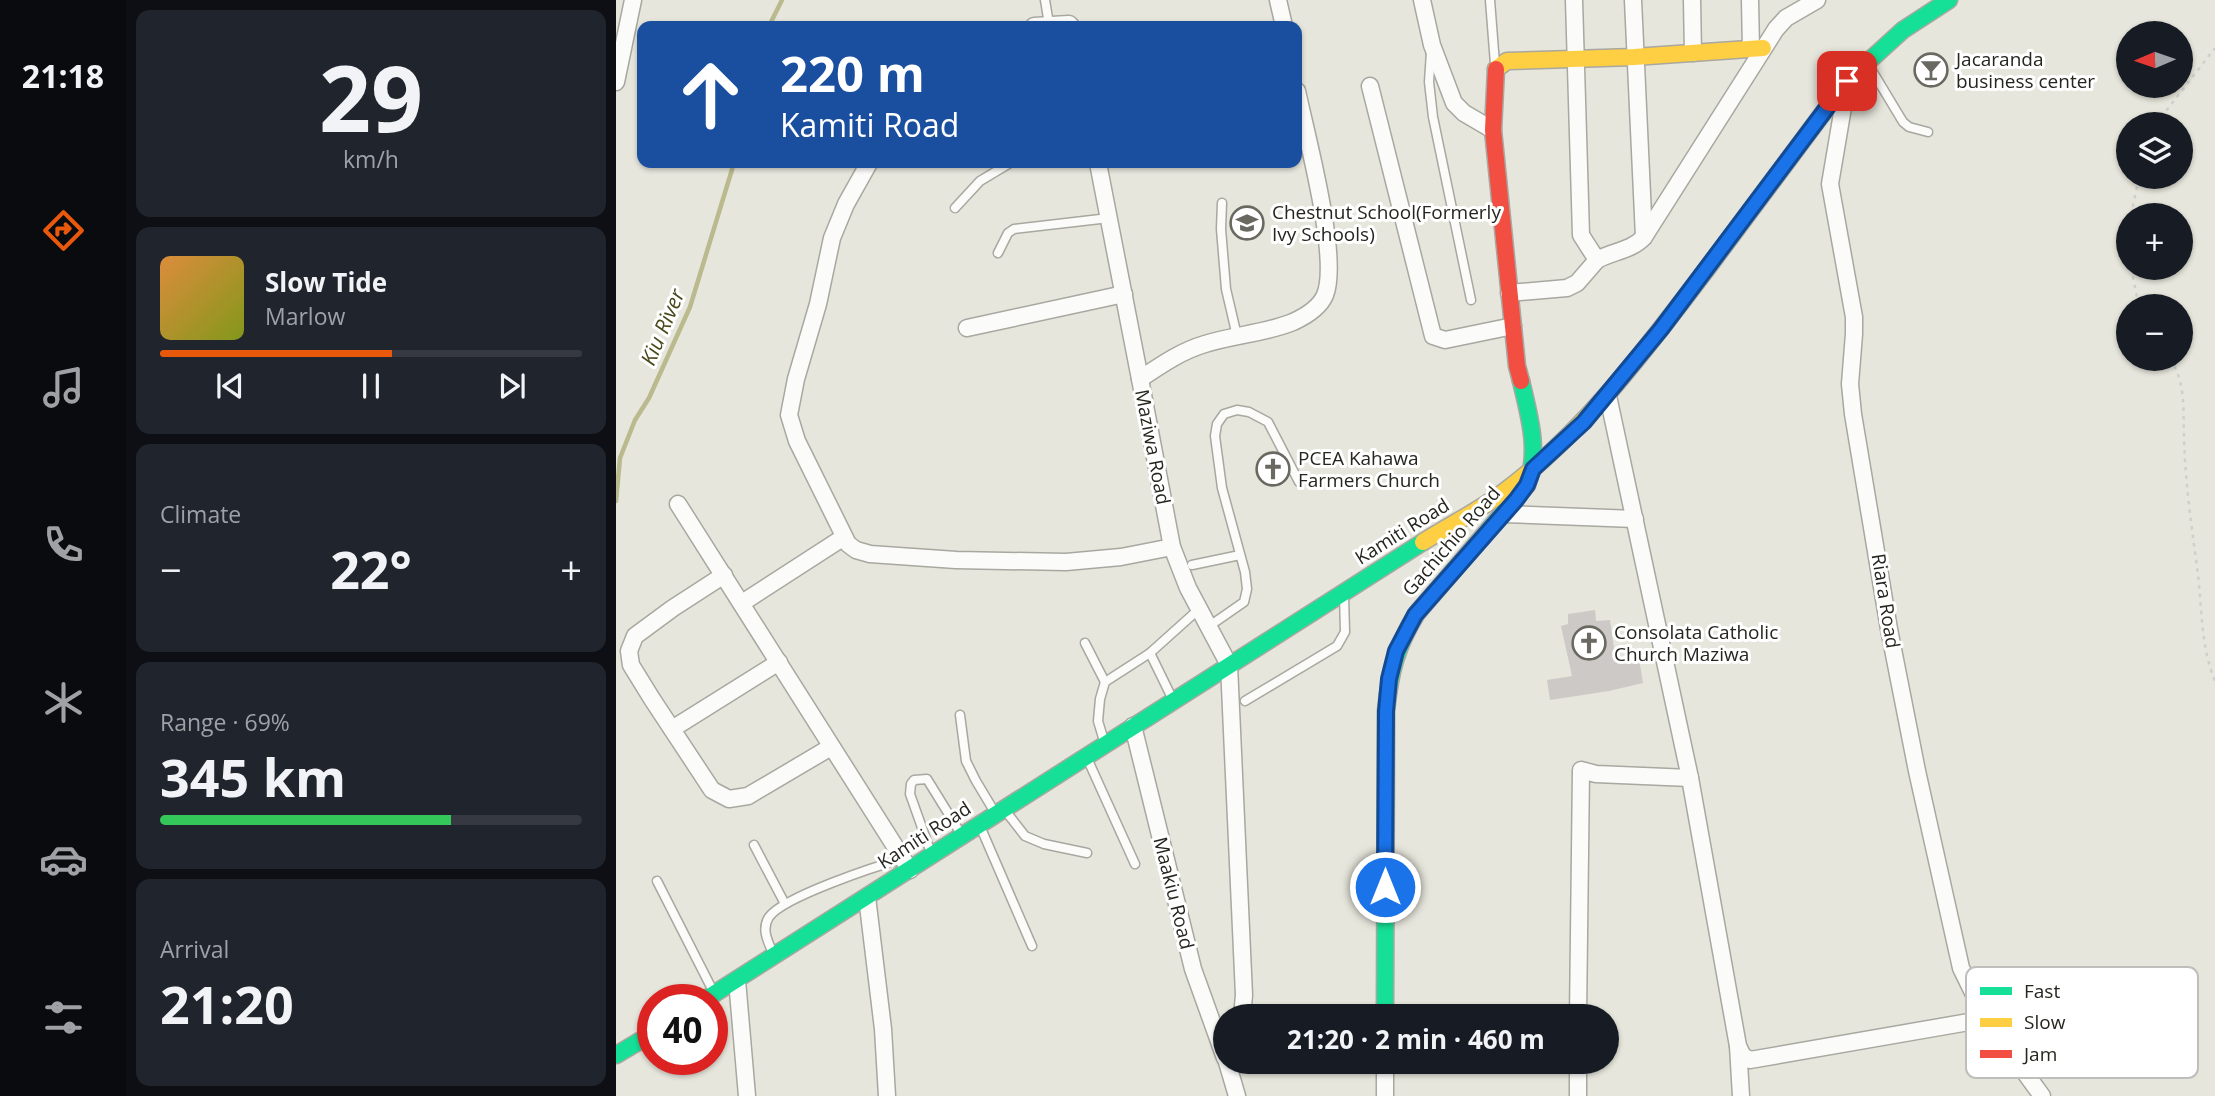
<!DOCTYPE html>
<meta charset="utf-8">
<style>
:root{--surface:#171b24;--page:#20242c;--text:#f1f3f6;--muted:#9ea1a6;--line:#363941;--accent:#ea580c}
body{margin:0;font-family:"Open Sans",sans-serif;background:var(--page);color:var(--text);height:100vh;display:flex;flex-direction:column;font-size:26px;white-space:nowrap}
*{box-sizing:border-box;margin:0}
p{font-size:23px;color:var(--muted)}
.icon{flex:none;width:38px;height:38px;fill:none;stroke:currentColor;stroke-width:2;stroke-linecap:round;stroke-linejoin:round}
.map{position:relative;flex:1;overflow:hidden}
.details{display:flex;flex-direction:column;gap:10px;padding:10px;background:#0d0f14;width:490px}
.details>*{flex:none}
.top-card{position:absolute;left:21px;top:21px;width:665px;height:147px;border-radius:14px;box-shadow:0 2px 5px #0004;background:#1a4fa0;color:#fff;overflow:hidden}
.needle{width:46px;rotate:268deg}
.tools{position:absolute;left:1500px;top:21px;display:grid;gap:14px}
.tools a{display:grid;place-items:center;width:77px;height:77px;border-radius:50%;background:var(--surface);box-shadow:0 2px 5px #0004;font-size:35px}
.speed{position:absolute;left:21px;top:984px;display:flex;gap:14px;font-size:35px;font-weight:700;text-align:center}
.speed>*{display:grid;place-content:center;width:91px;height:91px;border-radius:50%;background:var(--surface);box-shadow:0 2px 5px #0004;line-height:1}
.speed .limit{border:10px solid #d22;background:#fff;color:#111}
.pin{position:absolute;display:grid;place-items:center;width:60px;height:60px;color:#fff;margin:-30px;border-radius:14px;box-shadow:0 4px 10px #0006}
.me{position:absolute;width:77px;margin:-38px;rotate:0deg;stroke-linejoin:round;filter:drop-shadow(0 0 5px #0008)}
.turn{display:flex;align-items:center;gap:24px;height:147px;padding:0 28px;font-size:32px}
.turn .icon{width:91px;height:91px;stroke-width:2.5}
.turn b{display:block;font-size:49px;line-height:60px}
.big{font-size:52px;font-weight:700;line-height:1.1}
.details .card{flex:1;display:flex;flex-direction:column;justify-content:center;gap:10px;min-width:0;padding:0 24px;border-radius:14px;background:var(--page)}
.details .dial{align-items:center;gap:0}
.dial b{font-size:91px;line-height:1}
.song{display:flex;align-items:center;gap:21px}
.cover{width:84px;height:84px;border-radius:10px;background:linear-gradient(135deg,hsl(30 70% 55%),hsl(70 70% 35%))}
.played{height:7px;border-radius:4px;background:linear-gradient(90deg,var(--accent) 55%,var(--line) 55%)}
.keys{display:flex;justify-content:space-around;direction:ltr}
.heat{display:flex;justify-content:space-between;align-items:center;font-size:38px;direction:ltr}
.charge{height:10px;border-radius:5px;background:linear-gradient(90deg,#34c759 69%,var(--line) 0)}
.trip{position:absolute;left:597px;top:1004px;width:406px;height:70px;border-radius:35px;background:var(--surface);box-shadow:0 2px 5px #0004;font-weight:700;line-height:70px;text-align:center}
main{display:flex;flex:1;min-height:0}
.menu{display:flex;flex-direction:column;width:126px;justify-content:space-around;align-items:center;background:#090b0e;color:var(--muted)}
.menu .icon{width:49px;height:49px}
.menu .selected{color:var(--accent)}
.menu b{font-size:32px;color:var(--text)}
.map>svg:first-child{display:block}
</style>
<main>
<nav class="menu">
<b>21:18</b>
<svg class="icon selected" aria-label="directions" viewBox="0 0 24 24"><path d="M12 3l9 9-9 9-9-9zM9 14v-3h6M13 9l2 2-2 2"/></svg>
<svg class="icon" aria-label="music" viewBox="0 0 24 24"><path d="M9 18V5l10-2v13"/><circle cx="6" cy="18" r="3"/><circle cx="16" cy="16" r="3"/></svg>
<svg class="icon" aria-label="phone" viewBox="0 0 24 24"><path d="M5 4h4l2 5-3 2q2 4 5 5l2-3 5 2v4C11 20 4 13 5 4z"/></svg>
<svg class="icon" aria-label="climate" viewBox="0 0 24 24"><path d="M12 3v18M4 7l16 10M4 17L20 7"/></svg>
<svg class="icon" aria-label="car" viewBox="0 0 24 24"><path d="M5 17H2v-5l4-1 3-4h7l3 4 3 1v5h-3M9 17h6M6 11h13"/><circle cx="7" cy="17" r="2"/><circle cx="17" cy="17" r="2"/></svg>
<svg class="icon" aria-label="filters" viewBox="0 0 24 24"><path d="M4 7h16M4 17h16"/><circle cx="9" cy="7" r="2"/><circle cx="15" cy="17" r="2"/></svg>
</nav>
<section class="details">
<div class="card dial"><b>29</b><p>km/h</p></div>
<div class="card">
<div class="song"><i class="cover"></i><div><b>Slow Tide</b><p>Marlow</p></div></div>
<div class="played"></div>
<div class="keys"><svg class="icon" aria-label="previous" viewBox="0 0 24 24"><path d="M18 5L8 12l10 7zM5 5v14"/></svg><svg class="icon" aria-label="pause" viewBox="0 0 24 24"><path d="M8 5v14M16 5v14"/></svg><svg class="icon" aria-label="next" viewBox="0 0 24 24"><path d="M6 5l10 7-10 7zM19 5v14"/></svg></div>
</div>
<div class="card"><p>Climate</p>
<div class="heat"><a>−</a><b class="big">22°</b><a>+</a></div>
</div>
<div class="card"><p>Range · 69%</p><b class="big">345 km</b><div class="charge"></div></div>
<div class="card"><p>Arrival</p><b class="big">21:20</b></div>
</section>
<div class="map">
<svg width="1599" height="1096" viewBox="0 0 1599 1096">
<rect width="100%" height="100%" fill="#e6e6dc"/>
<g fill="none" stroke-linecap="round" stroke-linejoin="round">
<g stroke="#baba8e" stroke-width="4.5">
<polyline points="153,26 166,0"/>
<polyline points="0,501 4,458 19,420 33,398 74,307 118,163"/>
</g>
</g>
<polygon fill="#cdc9c7" points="979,610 980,621 994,620 1000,662 1023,659 1027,683 993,691 934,700 931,680 956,676 945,626 952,624 952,614"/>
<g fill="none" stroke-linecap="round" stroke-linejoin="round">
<defs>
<g id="lane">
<polyline points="429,0 433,24"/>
<polyline points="874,0 879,64"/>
<polyline points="815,52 813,82 817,117 855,300"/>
<polyline points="1252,64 1287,122 1293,127 1312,132"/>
<polyline points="606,203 605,229 610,289 621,336"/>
<polyline points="339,208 364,181 394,163"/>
<polyline points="382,253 392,233 398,229 493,218"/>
<polyline points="576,565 624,555"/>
<polyline points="592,627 628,602 631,589 629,572 606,488 599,436 601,424 608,414 621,410 633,412 652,422 683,482"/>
<polyline points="469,643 489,682"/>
<polyline points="534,653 557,700"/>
<polyline points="629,701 721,646 729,632 728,595"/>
<polyline points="344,715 350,761 360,781 378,811"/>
<polyline points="488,741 482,721 484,699 489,682 534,653 583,609"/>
<polyline points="471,758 519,864"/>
<polyline points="388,809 409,836 428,844 471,853"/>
<polyline points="364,826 416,946"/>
<polyline points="138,845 169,904"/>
<polyline points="315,853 294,794 295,784 298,780 311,779 345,834"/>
<polyline points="41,881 97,991"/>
<path d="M 157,953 C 152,942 145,929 153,917 C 167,897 260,866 287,859"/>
</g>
<g id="street">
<polyline points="662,0 668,26"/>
<polyline points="806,0 816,45 838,103 848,113 877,130"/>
<path d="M 958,0 L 965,235 L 981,260 C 997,251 1015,251 1028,237 L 1160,29 L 1170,18 L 1201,0"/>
<polyline points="1017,0 1028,237"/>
<polyline points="1076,0 1077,53"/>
<polyline points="1134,0 1135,49"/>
<polyline points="418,26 453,24 455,26"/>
<polyline points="0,82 17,0"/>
<polyline points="1231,84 1214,184 1238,317 1238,334 1234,384 1237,414 1273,629 1301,771 1345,968 1370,1019 1426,1096"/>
<polyline points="754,86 817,336 829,340 897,326"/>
<polyline points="253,163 230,204 216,238 202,304 180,379 173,415 181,441 232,544 240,550 254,554 340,560 450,562 505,557 556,547"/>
<polyline points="482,163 524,379"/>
<polyline points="893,293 951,288 961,283 981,260"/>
<polyline points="351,328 508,294"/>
<polyline points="992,396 1074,778 1122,1046 1127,1056 1134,1060 1370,1019"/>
<polyline points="62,504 294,870"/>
<polyline points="889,514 1019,519"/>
<polyline points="108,575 57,608 19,636 13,651 15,665 36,699 96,790 113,799 132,796 215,747"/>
<polyline points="126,603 228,537"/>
<polyline points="517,726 577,969 609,1058"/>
<polyline points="56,729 163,662"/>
<polyline points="251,897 267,1029 271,1096"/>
<polyline points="121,980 131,1096"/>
<path d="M 626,1017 L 628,995 L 613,665 L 572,588 L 556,547 L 524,379 C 545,365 565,351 589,344 C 618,335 650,333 677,322 C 690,316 704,307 709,295 C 724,258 690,134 681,91"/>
<polyline points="962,1017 965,770 980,774 1074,778"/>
<polyline points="1122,1046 1125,1096"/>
<polyline points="611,1062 621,1096"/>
<polyline points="769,1062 769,1096"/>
<polyline points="962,1096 962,1062"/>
</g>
<g id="fast">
<polyline points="1090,270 1231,81 1287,30 1333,0"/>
<polyline points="90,999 807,542"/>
<path d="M 769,1017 L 770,711 C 774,672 780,647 801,613 L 911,485 C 924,451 913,415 905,381"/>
<polyline points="0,1055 37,1033"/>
</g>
<g id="slow">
<polyline points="880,69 891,61 1018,57 1147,48"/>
<path d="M 807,542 C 834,525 864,510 889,491 C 970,430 1029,350 1090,270"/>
</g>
<polyline id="jam" points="880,69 877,130 901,366 905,381"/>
</defs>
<use href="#lane" stroke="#a8a8a0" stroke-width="11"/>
<use href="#street" stroke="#a8a8a0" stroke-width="19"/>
<use href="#fast" stroke="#a8a8a0" stroke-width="19"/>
<use href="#slow" stroke="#a8a8a0" stroke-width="19"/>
<use href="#jam" stroke="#a8a8a0" stroke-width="19"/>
<g stroke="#cfcfcd" stroke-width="2.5" stroke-dasharray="3.5 5" stroke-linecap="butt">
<polyline points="1540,124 1599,48"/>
<polyline points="1515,215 1523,177"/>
<polyline points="1515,268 1523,306"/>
<path d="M 1554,359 C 1570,383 1567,408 1568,436 C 1569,483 1576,529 1582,575 C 1586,611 1585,647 1599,681"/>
</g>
<use href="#lane" stroke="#fbfbfa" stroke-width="8"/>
<use href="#street" stroke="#fbfbfa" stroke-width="16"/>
<use href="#fast" stroke="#16e098" stroke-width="16"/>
<use href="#slow" stroke="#ffcf43" stroke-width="16"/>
<use href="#jam" stroke="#f24e42" stroke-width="16"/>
</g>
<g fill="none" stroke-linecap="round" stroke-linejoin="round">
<defs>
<polyline id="route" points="769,887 770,711 773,679 780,651 799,615 900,500 911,485 917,469 968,422 1045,329 1231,81"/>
</defs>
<use href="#route" stroke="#114b97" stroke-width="18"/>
<use href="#route" stroke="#1a73e8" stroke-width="12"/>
</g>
<defs>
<symbol id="bar-ring" viewBox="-11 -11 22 22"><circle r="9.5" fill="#fff" stroke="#696961" stroke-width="1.5"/><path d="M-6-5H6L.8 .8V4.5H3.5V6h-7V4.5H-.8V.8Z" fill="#696961"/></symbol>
<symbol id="school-ring" viewBox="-11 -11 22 22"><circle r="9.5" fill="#fff" stroke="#696961" stroke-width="1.5"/><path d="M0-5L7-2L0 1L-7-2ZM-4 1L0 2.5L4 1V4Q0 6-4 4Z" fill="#696961"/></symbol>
<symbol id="church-ring" viewBox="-11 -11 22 22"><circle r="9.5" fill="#fff" stroke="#696961" stroke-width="1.5"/><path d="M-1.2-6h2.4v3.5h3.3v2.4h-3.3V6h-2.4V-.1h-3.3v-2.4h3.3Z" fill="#696961"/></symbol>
</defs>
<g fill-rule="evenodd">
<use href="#bar-ring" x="1296" y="51" width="38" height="38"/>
<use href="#school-ring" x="612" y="204" width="38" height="38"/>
<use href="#church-ring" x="638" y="450" width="38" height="38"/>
<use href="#church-ring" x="954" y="624" width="38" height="38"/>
</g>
<g text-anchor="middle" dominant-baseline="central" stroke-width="6" stroke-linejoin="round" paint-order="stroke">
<g font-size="19" fill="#26261f" stroke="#fff" text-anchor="start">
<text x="1340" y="59">Jacaranda<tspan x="1340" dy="22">business center</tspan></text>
<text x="656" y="212">Chestnut School(Formerly<tspan x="656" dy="22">Ivy Schools)</tspan></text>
<text x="682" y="458">PCEA Kahawa<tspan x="682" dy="22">Farmers Church</tspan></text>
<text x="998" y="632">Consolata Catholic<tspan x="998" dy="22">Church Maziwa</tspan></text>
</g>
<g font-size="19" fill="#26261f" stroke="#fff">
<text transform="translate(537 447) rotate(79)">Maziwa Road</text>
<text transform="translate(786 531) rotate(-32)">Kamiti Road</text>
<text transform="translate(835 541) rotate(-49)">Gachichio Road</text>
<text transform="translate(1270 601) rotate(81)">Riara Road</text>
<text transform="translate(308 835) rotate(-33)">Kamiti Road</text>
<text transform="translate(558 893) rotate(76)">Maakiu Road</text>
</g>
<g font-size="21" font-style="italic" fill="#49481b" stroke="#fff">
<text transform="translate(46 327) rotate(-67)">Kiu River</text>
</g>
</g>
<rect x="1350" y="967" width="232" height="111" rx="10" fill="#fff" stroke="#bebebc" stroke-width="2"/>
<rect x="1364" y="987" width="32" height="8" fill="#16e098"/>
<rect x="1364" y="1018" width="32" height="9" fill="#ffcf43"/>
<rect x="1364" y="1050" width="32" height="8" fill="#f24e42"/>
<g font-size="19" fill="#26261f">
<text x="1408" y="998">Fast</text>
<text x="1408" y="1029">Slow</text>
<text x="1408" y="1061">Jam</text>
</g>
</svg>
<div class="tools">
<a><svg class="needle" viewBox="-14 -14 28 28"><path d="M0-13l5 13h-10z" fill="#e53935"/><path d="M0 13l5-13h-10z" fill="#9ea1a6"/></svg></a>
<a><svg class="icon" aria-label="layers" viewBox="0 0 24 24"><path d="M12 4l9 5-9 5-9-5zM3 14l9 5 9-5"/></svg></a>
<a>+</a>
<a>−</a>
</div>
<div class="speed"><div class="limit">40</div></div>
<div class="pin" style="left:1231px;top:81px;background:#d93025"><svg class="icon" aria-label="arrive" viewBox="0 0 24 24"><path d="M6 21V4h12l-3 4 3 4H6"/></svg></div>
<svg class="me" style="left:769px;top:887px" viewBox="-20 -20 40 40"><circle r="17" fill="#1a73e8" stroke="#fff" stroke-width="3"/><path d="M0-11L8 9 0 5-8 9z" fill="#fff"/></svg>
<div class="trip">21:20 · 2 min · 460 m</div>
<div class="top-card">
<div class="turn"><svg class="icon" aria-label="ahead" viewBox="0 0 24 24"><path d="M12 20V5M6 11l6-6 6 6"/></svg><div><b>220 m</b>Kamiti Road</div></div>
</div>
</div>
</main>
